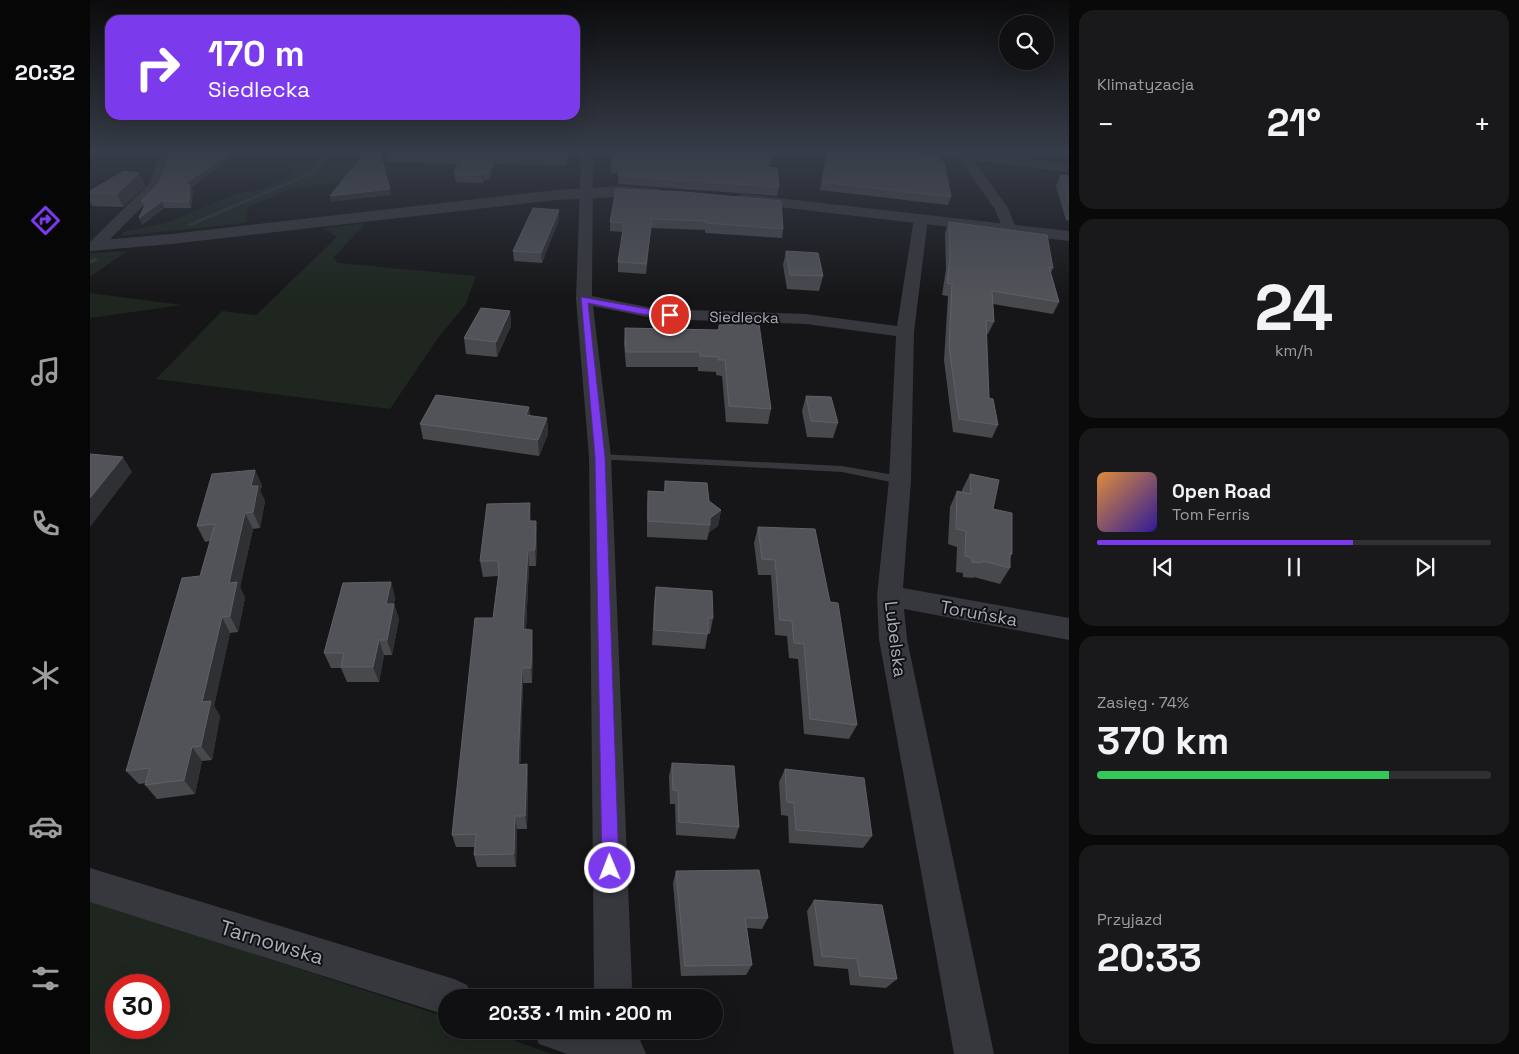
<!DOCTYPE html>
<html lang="pl">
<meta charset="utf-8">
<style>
:root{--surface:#101012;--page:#19191b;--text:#f1f3f6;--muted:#9c9d9f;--line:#303032;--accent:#7c3aed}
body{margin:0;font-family:"Space Grotesk",sans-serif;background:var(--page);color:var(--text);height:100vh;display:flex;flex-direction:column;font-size:19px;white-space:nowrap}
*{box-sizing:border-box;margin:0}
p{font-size:16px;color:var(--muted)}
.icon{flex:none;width:28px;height:28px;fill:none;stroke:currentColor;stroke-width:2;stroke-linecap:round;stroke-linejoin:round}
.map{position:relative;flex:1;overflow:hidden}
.side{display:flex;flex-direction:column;gap:10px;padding:10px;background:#09090a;width:450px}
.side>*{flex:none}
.top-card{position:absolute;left:15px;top:15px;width:475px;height:105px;border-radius:15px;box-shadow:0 5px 20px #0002,0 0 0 1px var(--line);background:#7c3aed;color:#fff;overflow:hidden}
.controls{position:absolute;left:909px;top:15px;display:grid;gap:10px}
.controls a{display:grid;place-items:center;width:55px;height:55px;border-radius:50%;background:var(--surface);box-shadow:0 5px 20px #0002,0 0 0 1px var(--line);font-size:25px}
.speed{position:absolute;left:15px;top:974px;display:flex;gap:10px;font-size:25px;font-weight:700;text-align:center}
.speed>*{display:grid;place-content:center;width:65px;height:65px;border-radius:50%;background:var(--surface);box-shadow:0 5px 20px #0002,0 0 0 1px var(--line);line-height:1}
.speed .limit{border:8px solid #d22;background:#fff;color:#111}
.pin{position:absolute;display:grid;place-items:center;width:42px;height:42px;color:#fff;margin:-21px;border:2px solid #fff;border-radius:50%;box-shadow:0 1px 5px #0007}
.me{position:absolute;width:55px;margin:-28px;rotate:359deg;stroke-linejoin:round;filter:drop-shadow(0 0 4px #0008)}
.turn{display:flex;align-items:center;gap:18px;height:105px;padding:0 20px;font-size:22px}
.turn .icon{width:65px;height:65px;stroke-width:2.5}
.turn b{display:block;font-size:35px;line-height:42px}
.big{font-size:38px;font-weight:700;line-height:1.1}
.side .widget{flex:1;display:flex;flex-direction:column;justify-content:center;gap:8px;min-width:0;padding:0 18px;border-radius:15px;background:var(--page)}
.side .dial{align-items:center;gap:0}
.dial b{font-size:65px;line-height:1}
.song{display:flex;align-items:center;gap:15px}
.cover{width:60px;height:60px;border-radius:8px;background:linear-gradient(135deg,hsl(30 70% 55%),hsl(250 70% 35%))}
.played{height:5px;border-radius:2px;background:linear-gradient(90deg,var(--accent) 65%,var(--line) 65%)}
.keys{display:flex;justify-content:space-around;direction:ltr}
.heat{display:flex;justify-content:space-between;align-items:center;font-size:28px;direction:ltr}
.charge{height:8px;border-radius:4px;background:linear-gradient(90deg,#34c759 74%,var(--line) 0)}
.trip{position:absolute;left:348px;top:989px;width:285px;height:50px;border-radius:25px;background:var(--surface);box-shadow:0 5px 20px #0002,0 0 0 1px var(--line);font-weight:700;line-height:50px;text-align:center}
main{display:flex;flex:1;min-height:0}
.dock{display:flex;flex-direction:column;width:90px;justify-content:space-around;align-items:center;background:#060607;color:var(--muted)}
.dock .icon{width:35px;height:35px}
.dock .selected{color:var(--accent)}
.dock b{font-size:22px;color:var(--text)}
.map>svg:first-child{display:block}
</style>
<main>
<nav class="dock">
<b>20:32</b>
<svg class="icon selected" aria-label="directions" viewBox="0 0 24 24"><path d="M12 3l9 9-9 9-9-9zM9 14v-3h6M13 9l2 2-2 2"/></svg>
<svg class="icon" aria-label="music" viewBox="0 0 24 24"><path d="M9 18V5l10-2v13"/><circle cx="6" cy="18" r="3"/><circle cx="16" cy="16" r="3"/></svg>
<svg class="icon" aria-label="phone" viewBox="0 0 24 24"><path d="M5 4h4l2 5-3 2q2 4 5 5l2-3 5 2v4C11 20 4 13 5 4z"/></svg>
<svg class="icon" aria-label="climate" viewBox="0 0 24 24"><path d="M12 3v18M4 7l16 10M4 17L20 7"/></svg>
<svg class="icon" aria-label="car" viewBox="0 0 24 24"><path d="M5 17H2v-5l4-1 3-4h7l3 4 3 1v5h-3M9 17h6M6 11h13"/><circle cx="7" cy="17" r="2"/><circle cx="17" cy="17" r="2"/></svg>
<svg class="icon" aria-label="filters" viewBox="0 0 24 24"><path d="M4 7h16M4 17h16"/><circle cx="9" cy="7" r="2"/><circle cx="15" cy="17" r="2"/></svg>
</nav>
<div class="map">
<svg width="979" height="1054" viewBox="0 0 979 1054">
<rect width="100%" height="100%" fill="#161618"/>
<g fill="#1e261f" fill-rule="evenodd">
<polygon points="86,150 272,150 253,182 201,189 158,207 156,223 31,236 33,232 76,223 149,193 168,190 201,176 201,159 171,162 83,153"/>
<polygon points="276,223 243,258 248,263 386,276 376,304 348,338 300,409 66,379 132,311 166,315 247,237 233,228"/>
<polygon points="37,251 0,277 0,253"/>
<polygon points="0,293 92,305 0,318"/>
<path d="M 0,900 L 356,1017 L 356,1030 L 394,1030 L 462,1054 L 0,1054 ZM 26,985 L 69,985 L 69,1028 L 26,1028 Z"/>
</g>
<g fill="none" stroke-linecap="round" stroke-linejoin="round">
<g fill="#2c353c" fill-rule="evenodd">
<polygon points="227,150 231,150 235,160 224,174 101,226 96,225 220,172 231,160"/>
<polygon points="5,258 8,260 0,264 0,260"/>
</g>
<polygon fill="#37383d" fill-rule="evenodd" points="510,454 752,466 810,476 815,480 810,484 752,472 506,459 505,457"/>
<g fill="#37383d" fill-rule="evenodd">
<polygon points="75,150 87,150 82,158 70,189 10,249 0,249 0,242 59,184 69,158"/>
<polygon points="494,150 506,150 503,156 502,296 567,309 716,314 807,326 824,218 826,215 836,215 838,218 824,332 821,480 813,588 979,618 979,640 814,609 817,639 904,1054 864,1054 789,639 787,596 799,480 806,336 716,324 567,319 503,306 521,457 542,985 540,998 502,998 504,985 499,457 486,299 491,156"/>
<polygon points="831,150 876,150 979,164 979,172 883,160 918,208 926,228 924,231 914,231 904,208 869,158 837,154"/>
<polygon points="0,868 364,979 377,985 383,998 356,998 356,1015 0,902"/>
<polygon points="444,1030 523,1030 550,1040 556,1054 477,1054 449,1044"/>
</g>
<g fill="#37383d" fill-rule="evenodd">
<polygon points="529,186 568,189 570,192 568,195 466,200 81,244 0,251 0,241 81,234 466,190"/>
<polygon points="653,194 979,231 979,241 647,202 645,199 647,196"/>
</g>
</g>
<g fill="#47494d">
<polygon points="479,150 476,166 406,164 399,180 394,180 393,183 366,182 364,172 368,164 297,162 295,155"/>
<polygon points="526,150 685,150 678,168 689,187 687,196 528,184 529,173 521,173 521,164"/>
<polygon points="738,150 804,152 851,161 861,197 858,205 730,190"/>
<polygon points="139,160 101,188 103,191 101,208 74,208 52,225 54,207 51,201"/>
<polygon points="49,173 55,186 33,207 2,206 0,202 0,191"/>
<polygon points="970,175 979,176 979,221 976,220 966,186"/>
<polygon points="526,189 693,229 692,238 615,233 615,230 561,228 556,274 528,272 528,262 533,232 520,231 520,222"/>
<polygon points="469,210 469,219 452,263 424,261 423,251"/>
<polygon points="859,222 963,268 961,273 969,302 963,314 903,304 904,322 898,334 896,334 899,398 908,425 902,438 863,432 854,360 858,296 852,295 856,269 855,233"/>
<polygon points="696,251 733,276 729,291 697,289 693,265"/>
<polygon points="420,311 421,326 407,357 376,354 374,338"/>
<polygon points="629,325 681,409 678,424 636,422 632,376 626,375 626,372 608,371 608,367 536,367 534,343 535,328 628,330"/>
<polygon points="716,396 748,423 743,438 717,437 712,411"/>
<polygon points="439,407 440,416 457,418 458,434 449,456 333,439 330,424"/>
<polygon points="165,470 172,486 170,491 175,501 170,528 163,529 150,587 155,598 148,632 140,633 124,706 130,716 122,760 112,761 105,794 67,799 55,785 56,783 49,784 36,771 110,576 120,541 115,542 107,526"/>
<polygon points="880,474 903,509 922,554 920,558 920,568 910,584 884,577 883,578 873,577 873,573 866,572 867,547 858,544 860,507 867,491 872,492 872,490"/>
<polygon points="575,481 619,501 631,510 628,526 619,532 617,540 557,537 557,507 558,491 574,492"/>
<polygon points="441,521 446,521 447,536 446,566 439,566 436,629 443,645 442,683 433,683 430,764 437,764 438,778 437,829 427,829 426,867 387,867 384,855 385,847 366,847 362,835 403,618 408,576 393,577 390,561"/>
<polygon points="668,527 740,602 767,725 759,739 714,734 708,659 699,658 697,636 685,635 681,575 668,575 664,543"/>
<polygon points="301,582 305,598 304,604 309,619 302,655 294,655 289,682 257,682 251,668 241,668 234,653"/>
<polygon points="566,587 623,618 620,634 618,633 615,649 562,645 564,602"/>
<polygon points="582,763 649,827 645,839 586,835 585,804 580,804 579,776"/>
<polygon points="695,769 782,836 773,848 699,843 698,816 691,815 689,782"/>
<polygon points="586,871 678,918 672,929 657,928 662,965 656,975 591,976 583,883"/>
<polygon points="724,900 807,979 796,988 760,985 758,969 724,966 717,911"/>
</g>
<g fill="#2f3033">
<polygon points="478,150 479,150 476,166 476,159"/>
<polygon points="684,150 685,150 675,176 677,167"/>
<polygon points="137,154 139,160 101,188 103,191 101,208 99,202 95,184"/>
<polygon points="406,157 406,164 399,180 399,172"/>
<polygon points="394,172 394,180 393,183 392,175"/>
<polygon points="49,173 55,186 33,207 27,194"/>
<polygon points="300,189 301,195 241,202 240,196"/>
<polygon points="72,201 74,208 52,225 49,218"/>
<polygon points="469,210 469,219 452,263 451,253"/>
<polygon points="420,311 421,326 407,357 406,342"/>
<polygon points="439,407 440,423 436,415"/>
<polygon points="457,418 458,434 449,456 448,440"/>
<polygon points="33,457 42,472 0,527 0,498"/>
<polygon points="165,470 172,486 170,491 175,501 170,528 163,512 161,486"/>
<polygon points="440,503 441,519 440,537 439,521"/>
<polygon points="631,510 628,526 619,532 620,525 620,518"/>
<polygon points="155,513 163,529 150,587 155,598 148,632 140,616 139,583"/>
<polygon points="446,521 447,536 446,566 445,550"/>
<polygon points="438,550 439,566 435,645 433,629"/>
<polygon points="301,582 305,598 301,619 296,604"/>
<polygon points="304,604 309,619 302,655 297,640"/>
<polygon points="132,617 140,633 124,706 130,716 122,760 111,746 112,702"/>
<polygon points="442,630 443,645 442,683 441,668"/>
<polygon points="289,640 294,655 289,682 283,667"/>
<polygon points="432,668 433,683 430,778 428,765"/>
<polygon points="102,747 112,761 105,794 94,780"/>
<polygon points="437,764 438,778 437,829 435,816"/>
<polygon points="425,816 427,829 426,867 424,854"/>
</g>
<g fill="#525359" stroke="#5f6168">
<polygon points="83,150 137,154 95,184 100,185 99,202 72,201 49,218 57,201 51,201 69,183"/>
<polygon points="277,150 289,150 300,189 240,196"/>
<polygon points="299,150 478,150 476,159 406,157 399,172 394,172 392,175 365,175 366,172 364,172 372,157 295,155"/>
<polygon points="526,150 684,150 677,167 687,168 689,187 528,176 530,165 521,164"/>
<polygon points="738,150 804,150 804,152 850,157 851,161 854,162 861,197 732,182"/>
<polygon points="34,171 49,173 27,194 0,193 0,191"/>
<polygon points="970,175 979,176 979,203"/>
<polygon points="526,189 594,192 691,201 693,229 616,223 616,221 562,219 556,264 528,262 534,223 520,222"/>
<polygon points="443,208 469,210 451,253 423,251"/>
<polygon points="859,222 957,235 963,268 959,267 969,302 902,291 904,322 896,320 899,398 903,399 908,425 869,419 859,347 862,284 857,283 860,257"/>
<polygon points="696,251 728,253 733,276 700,275"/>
<polygon points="391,308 420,311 406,342 374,338"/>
<polygon points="669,324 681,409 639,406 635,360 628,360 628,357 610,356 610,352 536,352 535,328 629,330 629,325"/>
<polygon points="346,395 439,407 436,415 457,418 448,440 330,424"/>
<polygon points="716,396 741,397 748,423 721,421"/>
<polygon points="0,454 33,457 0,498"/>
<polygon points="165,470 161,486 168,486 163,512 155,513 139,583 147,582 140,616 132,617 112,702 121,701 111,746 102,747 94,780 55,785 60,768 36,771 92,578 110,576 125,524 107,526 122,474"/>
<polygon points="880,474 909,480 903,509 922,513 922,554 920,553 920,568 893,561 892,563 882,562 882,558 875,556 876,531 866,529 867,491 881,494"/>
<polygon points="575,481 617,483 619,501 631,510 620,518 620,525 558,521 558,491 575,492"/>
<polygon points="440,503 439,521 446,521 445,550 438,550 433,629 442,630 441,668 432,668 428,765 437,764 435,816 425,816 424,854 384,855 386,834 362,835 385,618 403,618 409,572 408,561 390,561 397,504"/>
<polygon points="668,527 725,529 740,602 748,603 767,725 720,719 714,644 704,643 702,621 690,620 685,560 672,559"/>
<polygon points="301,582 296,604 304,604 297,640 289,640 283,667 251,667 254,653 234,653 253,583"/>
<polygon points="566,587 622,591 623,618 618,618 618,634 564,630"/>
<polygon points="582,763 644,766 649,827 589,822 588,791 583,790"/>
<polygon points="695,769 774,778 782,836 706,830 704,803 697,802"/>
<polygon points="669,870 678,918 655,918 662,965 595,966 586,871"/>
<polygon points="724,900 792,905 807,979 770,976 767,959 732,956"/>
</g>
<linearGradient id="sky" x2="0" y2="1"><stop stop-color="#0c0c0d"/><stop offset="0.51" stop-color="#363c48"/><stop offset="1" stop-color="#363c48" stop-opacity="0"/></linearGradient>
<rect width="979" height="297" fill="url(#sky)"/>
<polygon fill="#7c3aed" stroke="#51269a" points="491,297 580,313 584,315 580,318 546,313 498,303 515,457 529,868 526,873 520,876 515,873 512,868 505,457"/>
<g text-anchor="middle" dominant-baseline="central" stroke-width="4" stroke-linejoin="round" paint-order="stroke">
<g font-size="15" fill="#a8adb8" stroke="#111113">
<text transform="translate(654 317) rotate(1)">Siedlecka</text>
</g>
<g font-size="18" fill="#a8adb8" stroke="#111113">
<text transform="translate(889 613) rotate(10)">Toruńska</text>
<text transform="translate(806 639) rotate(83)">Lubelska</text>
</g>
<g font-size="21" fill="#a8adb8" stroke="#111113">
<text transform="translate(182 942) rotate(17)">Tarnowska</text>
</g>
</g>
</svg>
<div class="controls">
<a><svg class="icon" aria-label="search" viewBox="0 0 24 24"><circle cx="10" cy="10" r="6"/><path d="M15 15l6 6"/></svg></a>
</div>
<div class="speed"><div class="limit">30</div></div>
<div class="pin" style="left:580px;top:315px;background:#d93025"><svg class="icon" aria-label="arrive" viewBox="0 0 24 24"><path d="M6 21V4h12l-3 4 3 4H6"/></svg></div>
<svg class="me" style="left:520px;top:868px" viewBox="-20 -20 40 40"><circle r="17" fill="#7c3aed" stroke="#fff" stroke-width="3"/><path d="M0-11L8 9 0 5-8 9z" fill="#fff"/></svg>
<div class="trip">20:33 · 1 min · 200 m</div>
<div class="top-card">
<div class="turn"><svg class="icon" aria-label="right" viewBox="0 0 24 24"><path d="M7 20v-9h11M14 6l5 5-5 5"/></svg><div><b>170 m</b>Siedlecka</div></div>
</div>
</div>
<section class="side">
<div class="widget"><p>Klimatyzacja</p>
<div class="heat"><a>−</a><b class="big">21°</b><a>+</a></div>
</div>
<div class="widget dial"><b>24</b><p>km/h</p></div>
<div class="widget">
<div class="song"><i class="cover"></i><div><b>Open Road</b><p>Tom Ferris</p></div></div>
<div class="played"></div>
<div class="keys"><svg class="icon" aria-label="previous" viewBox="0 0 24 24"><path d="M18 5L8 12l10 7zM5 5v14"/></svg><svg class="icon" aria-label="pause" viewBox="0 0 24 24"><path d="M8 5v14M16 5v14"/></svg><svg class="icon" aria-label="next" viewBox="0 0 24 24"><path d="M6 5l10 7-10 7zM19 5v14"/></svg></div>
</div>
<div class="widget"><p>Zasięg · 74%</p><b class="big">370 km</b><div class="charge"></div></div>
<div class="widget"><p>Przyjazd</p><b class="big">20:33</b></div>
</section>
</main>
